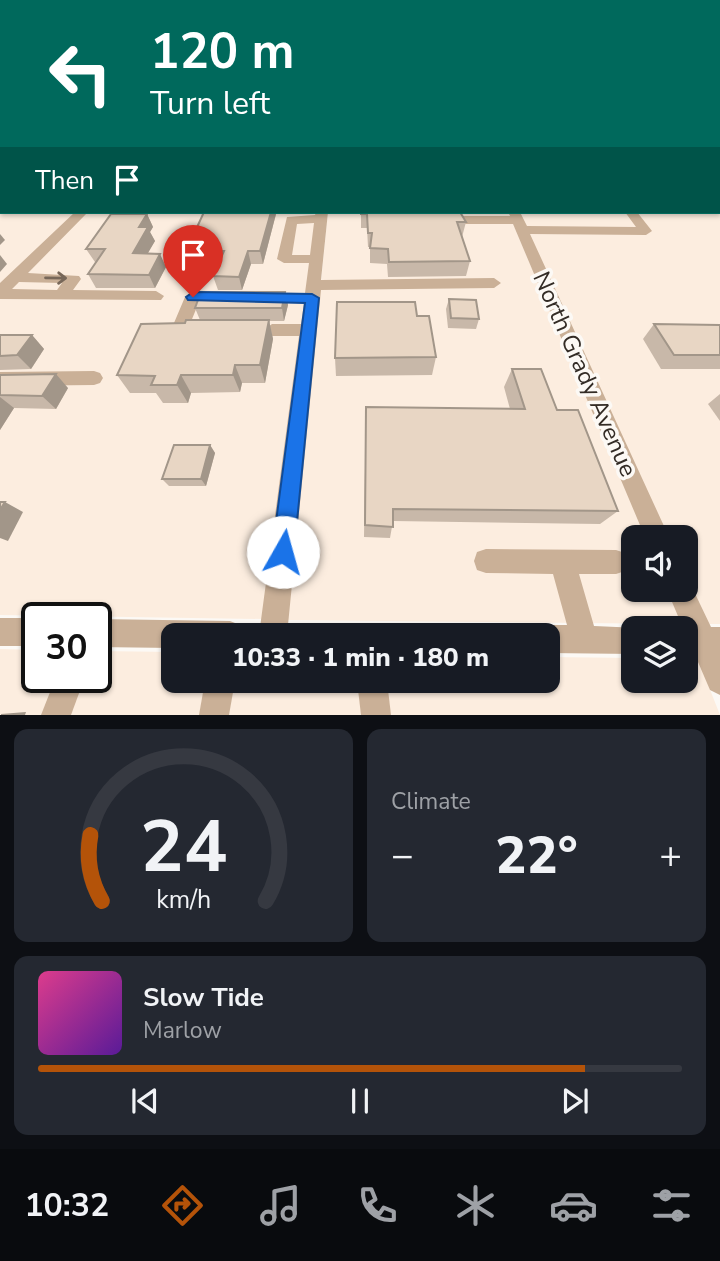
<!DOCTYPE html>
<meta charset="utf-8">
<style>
:root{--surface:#171b24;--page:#242831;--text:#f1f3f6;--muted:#9ea1a6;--line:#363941;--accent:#b45309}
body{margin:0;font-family:"Nunito Sans",sans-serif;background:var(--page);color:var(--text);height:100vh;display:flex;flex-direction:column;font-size:26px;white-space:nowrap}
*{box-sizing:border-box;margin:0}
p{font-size:23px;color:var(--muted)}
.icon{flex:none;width:38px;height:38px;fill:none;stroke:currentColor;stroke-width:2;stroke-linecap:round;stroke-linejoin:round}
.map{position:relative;height:715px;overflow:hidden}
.panel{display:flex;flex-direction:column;gap:14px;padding:14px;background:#0d0f14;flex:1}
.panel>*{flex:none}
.guide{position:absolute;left:0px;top:0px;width:721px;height:214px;box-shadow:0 2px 5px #0004;background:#00695c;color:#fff;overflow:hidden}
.buttons{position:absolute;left:621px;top:525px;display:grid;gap:14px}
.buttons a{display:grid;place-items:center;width:77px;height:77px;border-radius:14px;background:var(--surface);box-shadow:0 2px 5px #0004;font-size:35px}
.speed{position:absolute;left:21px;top:602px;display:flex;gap:14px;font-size:35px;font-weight:700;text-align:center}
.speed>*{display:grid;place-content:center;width:91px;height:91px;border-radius:50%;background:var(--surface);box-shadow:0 2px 5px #0004;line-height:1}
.speed .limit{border:4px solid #111;border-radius:10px;background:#fff;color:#111}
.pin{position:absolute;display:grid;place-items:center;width:60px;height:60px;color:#fff;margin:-72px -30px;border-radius:50% 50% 50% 0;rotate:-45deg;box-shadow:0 0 7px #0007}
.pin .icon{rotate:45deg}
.me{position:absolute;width:77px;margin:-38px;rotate:7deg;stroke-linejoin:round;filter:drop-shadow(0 0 5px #0008)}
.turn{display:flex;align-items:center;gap:24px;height:147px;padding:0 35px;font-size:32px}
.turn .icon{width:91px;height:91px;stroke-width:2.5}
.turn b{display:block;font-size:49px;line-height:60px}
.then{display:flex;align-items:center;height:66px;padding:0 35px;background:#0003;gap:14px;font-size:26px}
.big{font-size:52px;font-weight:800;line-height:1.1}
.panel .tile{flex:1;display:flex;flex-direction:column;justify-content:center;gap:10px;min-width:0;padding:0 24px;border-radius:14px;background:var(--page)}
.panel .dial{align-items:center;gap:0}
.dial svg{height:182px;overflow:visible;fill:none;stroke:var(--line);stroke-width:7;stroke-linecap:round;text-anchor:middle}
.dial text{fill:var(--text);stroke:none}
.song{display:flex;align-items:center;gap:21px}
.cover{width:84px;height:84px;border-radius:10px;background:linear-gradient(135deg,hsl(330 70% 55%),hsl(270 70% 35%))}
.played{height:7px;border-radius:4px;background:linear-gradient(90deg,var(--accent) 85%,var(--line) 85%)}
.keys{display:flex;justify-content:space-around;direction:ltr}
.heat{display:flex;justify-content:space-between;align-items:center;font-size:38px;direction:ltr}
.panel .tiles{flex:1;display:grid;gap:14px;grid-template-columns:1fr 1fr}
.tile:last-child{grid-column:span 2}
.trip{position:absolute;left:161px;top:623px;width:399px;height:70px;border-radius:14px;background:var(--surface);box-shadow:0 2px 5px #0004;font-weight:800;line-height:70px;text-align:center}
.dock{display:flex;height:112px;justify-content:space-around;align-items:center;background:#090b0e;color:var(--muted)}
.dock .icon{width:49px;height:49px}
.dock .selected{color:var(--accent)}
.dock b{font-size:32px;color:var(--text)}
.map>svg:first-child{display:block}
</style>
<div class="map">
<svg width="720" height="715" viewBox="0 0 720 715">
<rect width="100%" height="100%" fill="#fcf9f5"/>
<g fill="#fceddf">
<polygon points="0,173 2,212 76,212 0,285"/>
<polygon points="720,175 720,624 707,624 686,577 686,537 668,537 519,212 719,212"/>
<polygon points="87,212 317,212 263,619 0,615 0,299"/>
<polygon points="328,212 508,212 646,537 634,537 634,590 668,590 683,624 287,620"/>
<polygon points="0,649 37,650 37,677 96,677 96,651 173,652 173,681 207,681 201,715 0,715"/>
<polygon points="548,657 633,658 634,681 686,681 686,658 698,659 720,715 228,715 233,681 548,681"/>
</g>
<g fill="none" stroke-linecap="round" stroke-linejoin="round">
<g fill="#cab097" fill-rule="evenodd">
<polygon points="2,123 2,129 0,130 0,124"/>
<rect x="719" y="169" width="1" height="6"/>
<polygon points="0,178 2,178 0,185"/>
<path d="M 75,212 L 88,212 L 28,273 L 79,276 L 81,279 L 73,290 L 156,291 L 164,296 L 161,300 L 0,299 L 0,283 ZM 19,282 L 62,283 L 57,290 L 12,289 Z"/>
<path d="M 316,212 L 328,212 L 321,280 L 494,278 L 501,283 L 494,288 L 321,290 L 287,635 L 259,635 L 299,336 L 272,336 L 264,330 L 272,324 L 301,324 L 304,303 L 263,303 L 255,298 L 263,293 L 305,293 L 309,263 L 284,263 L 277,259 L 287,217 L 315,215 ZM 314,223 L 310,255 L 292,255 L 297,224 Z"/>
<polygon points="508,212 520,212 527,226 636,227 625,212 637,212 652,231 646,235 530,234 669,537 645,537 513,224 463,224 457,220 463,216 510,216"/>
<polygon points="193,292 221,292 229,297 221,302 199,302 190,324 202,326 204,330 202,334 173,334 171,330 185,297"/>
<polygon points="94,371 100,373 103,378 100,383 94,385 0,386 0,372"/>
<polygon points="486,549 616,550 625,553 628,562 625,571 616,574 579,574 594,626 639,628 634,628 634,654 548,653 548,635 536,635 538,629 548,625 567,625 553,574 486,573 477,570 474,561 477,552"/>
<polygon points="686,579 689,581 711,627 720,627 720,695 710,690 695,655 686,655 686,628 683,628 667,590 686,590"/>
<rect x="0" y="618" width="37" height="28"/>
<polygon points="96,619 230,621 240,625 244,635 173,635 173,648 96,647"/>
<polygon points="56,677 85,677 71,715 41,715"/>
<polygon points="205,681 235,681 229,715 199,715"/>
<polygon points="357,681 387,681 391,715 361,715"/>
</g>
</g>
<g fill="#c8b8a9">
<polygon points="2,134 2,155 0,155 0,135"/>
<polygon points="361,212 468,212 468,213 461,213 466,222 462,237 470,261 466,276 388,277 387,264 370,263 370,247 368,247 367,228 361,228"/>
<polygon points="147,214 153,227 150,232 155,241 147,253 166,267 155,288 96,288 88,274 96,262 95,262 86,249"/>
<polygon points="276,214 263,264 251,264 242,290 218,290 213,276 219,264 191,264 186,251"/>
<polygon points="285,292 288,305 284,321 269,321 273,339 265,383 242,383 240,392 191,393 188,403 163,403 156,393 130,393 117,375 185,323 200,320 195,308"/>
<polygon points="449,299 479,319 476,329 448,328 446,309"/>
<polygon points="417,316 436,357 432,375 336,376 335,358"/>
<polygon points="654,324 720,325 720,369 661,369 643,339"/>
<polygon points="0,335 32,335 44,349 31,369 0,370"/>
<polygon points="512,369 557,410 618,511 600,524 393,521 390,538 364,537 366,407 510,409 504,387"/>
<polygon points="0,375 68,388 56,409 14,408 0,430"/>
<polygon points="720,394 720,421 708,404"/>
<polygon points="210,445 215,453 206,486 169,486 162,479"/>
</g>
<g fill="#a29689">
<polygon points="2,95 2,108 0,109 0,96"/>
<polygon points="271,212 276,212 276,214 263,264 260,251"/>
<polygon points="147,214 153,227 150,232 155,241 140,267 133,253 139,227"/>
<polygon points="0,234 5,240 0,245"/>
<polygon points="248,251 251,264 242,290 239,277"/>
<polygon points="160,254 166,267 155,288 149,275"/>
<polygon points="0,255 7,264 0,272"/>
<polygon points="285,292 288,305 284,321 282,308"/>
<polygon points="269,320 273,339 265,383 260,365"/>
<polygon points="32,335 44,349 31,369 17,355"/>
<polygon points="235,365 242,383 240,392 233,375"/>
<polygon points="56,374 68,388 56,409 42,396"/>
<polygon points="181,375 191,393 188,403 177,385"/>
<polygon points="0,397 14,408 0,430"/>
<polygon points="210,445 215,453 206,486 201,479"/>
<polygon points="5,502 23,512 8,541 0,538 0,510"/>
<polygon points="26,712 25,715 1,715 1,714"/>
</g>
<g fill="#e8d6c4" stroke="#a29689" stroke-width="2">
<polygon points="719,117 720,117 720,146 719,145"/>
<polygon points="204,212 271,212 260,251 248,251 239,277 213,276 224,251 186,251"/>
<polygon points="361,212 460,212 466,222 457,222 470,261 389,262 388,249 370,248 372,233 368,233 367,214 361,214"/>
<polygon points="111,214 147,214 139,227 148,227 133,253 160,254 149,275 88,274 105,249 86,249"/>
<polygon points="201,292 285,292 282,308 195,308"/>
<polygon points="449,299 476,300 479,319 451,318"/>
<polygon points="337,302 415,302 417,316 429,316 436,357 335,358"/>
<polygon points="186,320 269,320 260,365 235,365 233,375 181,375 177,385 151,385 155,376 117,375 141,324 185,323"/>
<polygon points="654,324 720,325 720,355 674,355"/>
<polygon points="0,335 32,335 17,355 0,356"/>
<polygon points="512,369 541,369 557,410 578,410 618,511 393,509 393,527 365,525 366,407 525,409"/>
<polygon points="56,374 42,396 0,395 0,375"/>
<polygon points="174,445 210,445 201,479 162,479"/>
<polygon points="0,502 5,502 0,510"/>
</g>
<defs><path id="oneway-shaft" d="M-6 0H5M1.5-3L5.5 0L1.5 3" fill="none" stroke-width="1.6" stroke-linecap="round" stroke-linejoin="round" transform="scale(1.75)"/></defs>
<use stroke="#776759" href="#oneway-shaft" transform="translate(56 278) rotate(1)"/>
<linearGradient id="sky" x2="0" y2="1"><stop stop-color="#a9b2ba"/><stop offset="0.49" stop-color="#fefcfa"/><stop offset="1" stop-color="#fefcfa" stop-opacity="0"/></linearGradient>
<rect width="720" height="195" fill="url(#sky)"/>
<polygon fill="#1a73e8" stroke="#114b97" stroke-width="2" points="193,292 312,294 319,298 294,552 291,560 283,563 275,560 272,552 305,303 188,300 186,297"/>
<g text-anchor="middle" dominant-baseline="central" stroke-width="7" stroke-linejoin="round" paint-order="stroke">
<g font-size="24" fill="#332c26" stroke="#fcf9f5">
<text transform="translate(585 374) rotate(66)">North Grady Avenue</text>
</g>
</g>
</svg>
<div class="buttons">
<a><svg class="icon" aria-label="sound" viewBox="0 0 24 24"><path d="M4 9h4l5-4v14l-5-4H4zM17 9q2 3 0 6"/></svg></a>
<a><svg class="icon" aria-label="layers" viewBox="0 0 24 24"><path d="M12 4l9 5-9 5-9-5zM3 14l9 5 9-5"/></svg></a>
</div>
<div class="speed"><div class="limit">30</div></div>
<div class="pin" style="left:193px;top:297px;background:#d93025"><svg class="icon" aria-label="arrive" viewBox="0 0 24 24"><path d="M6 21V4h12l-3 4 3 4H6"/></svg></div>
<svg class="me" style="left:283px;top:552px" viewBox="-20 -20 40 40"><circle r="19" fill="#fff"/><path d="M0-13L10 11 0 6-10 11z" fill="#1a73e8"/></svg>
<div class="trip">10:33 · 1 min · 180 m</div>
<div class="guide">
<div class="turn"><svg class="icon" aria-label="left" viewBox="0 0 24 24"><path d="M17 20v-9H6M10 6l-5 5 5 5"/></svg><div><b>120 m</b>Turn left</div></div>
<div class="then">Then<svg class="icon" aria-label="arrive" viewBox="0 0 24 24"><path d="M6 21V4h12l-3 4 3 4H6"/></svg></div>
</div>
</div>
<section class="panel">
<div class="tiles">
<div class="tile dial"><svg viewBox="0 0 100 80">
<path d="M14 69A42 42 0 1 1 86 69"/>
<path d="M14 69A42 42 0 0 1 9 40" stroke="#b45309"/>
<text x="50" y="56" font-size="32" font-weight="700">24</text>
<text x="50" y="72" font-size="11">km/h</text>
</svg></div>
<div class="tile"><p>Climate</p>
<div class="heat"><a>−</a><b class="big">22°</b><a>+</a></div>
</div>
<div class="tile">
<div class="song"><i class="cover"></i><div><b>Slow Tide</b><p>Marlow</p></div></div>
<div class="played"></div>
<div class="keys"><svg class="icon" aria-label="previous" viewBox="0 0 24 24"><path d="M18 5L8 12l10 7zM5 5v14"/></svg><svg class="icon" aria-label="pause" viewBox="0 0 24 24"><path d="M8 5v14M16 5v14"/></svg><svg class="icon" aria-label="next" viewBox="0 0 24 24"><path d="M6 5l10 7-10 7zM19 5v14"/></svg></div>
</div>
</div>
</section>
<nav class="dock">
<b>10:32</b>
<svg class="icon selected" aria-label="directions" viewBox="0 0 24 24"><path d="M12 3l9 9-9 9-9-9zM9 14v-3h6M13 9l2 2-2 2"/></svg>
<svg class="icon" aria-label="music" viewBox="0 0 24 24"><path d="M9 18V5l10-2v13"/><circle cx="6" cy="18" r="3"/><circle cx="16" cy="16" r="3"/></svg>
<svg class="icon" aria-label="phone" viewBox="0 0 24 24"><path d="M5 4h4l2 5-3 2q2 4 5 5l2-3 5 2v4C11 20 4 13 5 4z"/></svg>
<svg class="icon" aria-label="climate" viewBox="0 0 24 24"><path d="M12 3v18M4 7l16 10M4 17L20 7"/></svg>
<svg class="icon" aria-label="car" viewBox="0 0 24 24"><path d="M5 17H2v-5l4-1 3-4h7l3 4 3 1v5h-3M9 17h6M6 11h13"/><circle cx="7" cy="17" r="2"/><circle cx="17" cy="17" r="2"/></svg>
<svg class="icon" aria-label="filters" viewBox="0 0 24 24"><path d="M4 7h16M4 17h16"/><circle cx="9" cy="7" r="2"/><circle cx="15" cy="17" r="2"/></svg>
</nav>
